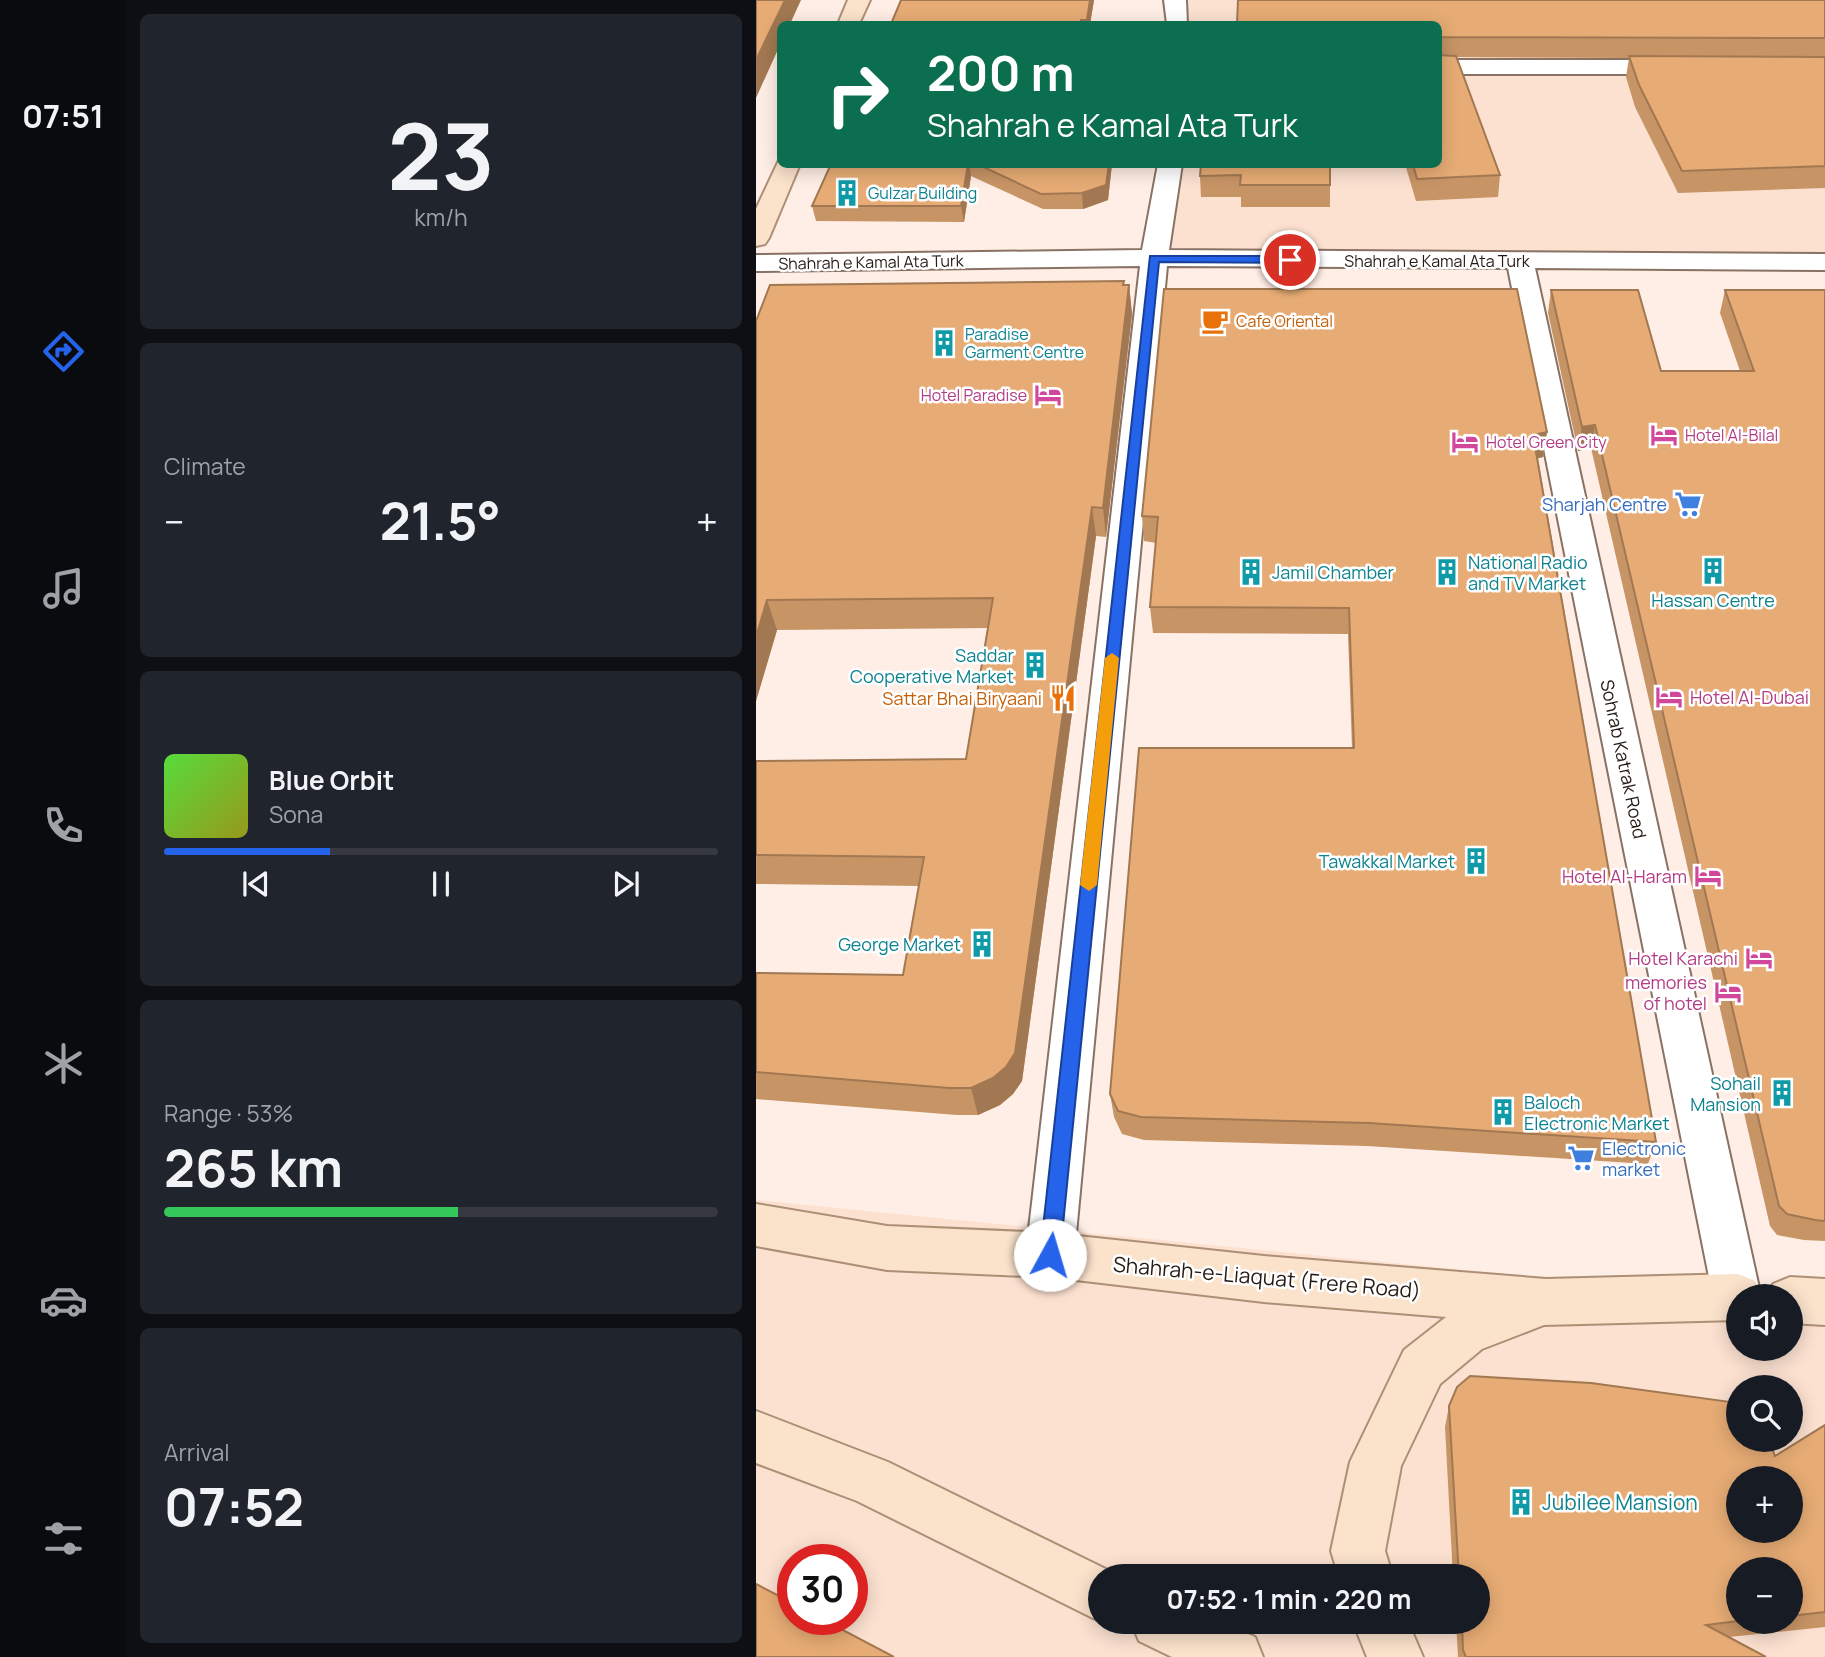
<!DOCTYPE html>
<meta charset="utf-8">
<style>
:root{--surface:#171b24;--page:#20242c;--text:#f1f3f6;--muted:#9ea1a6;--line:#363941;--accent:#2563eb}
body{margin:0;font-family:Manrope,sans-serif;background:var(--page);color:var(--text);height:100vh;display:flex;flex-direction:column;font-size:26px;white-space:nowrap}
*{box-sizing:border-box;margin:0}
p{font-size:23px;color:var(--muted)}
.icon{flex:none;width:38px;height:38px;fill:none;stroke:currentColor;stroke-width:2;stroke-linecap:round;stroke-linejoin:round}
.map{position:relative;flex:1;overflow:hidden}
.sheet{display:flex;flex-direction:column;gap:14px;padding:14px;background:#0d0f14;width:630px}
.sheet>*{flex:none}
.top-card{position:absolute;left:21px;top:21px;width:665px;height:147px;border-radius:10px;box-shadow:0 4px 18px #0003;background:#0b6e4f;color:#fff;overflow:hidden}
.buttons{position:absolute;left:970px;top:1284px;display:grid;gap:14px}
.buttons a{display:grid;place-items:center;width:77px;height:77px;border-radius:50%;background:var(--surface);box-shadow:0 4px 18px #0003;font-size:35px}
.speed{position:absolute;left:21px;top:1544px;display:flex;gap:14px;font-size:35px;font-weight:700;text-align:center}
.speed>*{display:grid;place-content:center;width:91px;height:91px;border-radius:50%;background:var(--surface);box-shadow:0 4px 18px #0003;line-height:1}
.speed .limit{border:10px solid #d22;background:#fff;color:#111}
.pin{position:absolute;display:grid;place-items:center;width:60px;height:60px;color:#fff;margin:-30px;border:4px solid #fff;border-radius:50%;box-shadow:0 2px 7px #0007}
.me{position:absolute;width:77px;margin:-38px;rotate:6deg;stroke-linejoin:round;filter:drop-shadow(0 0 5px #0008)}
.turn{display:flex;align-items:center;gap:24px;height:147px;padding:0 35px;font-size:32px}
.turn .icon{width:91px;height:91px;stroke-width:2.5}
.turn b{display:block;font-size:49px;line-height:60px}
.big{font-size:52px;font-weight:700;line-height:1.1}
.sheet .tile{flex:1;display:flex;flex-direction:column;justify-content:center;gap:10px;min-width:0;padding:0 24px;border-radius:10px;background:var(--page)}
.sheet .dial{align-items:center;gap:0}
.dial b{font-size:91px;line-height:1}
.song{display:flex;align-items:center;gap:21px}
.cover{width:84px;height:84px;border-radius:10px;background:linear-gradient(135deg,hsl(110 70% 55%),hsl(60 70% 35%))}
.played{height:7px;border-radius:4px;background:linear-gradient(90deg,var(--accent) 30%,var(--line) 30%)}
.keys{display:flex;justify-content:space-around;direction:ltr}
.heat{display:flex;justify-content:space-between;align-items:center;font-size:38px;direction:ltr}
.charge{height:10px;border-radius:5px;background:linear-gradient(90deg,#34c759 53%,var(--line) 0)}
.trip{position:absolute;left:332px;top:1564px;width:402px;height:70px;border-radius:35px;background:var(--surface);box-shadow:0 4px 18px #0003;font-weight:700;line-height:70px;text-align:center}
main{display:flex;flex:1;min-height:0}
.tab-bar{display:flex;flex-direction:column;width:126px;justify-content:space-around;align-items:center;background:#090b0e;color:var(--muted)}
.tab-bar .icon{width:49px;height:49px}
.tab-bar .on{color:var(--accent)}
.tab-bar b{font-size:32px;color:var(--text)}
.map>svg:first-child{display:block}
</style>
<main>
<nav class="tab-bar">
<b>07:51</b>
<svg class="icon on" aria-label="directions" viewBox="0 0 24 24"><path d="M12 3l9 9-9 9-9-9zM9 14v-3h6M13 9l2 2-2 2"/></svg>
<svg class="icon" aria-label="music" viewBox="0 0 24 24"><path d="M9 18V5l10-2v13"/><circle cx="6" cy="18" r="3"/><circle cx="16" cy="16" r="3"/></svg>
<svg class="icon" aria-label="phone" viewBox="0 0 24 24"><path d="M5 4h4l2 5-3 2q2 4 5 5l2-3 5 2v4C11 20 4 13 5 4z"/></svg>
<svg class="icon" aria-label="climate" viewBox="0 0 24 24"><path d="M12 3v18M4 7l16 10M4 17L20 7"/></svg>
<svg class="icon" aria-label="car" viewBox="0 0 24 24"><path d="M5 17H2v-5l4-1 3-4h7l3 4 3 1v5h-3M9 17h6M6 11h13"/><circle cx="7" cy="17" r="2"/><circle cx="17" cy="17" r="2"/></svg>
<svg class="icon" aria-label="filters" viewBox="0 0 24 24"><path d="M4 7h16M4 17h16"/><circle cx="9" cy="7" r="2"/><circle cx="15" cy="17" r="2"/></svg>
</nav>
<section class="sheet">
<div class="tile dial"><b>23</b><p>km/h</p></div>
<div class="tile"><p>Climate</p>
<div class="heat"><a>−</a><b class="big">21.5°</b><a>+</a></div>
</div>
<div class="tile">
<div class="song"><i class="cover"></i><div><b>Blue Orbit</b><p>Sona</p></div></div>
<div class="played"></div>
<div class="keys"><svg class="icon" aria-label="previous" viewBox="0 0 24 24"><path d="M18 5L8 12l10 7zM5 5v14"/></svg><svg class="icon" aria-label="pause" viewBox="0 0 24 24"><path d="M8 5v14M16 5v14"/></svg><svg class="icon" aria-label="next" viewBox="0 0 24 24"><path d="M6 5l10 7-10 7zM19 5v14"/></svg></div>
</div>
<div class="tile"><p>Range · 53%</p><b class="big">265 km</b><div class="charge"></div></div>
<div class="tile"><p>Arrival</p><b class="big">07:52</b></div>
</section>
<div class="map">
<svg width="1069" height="1657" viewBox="0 0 1069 1657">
<rect width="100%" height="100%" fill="#ffeee5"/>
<g fill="#fce1d0" fill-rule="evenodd">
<polygon points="433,0 1069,0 1069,262 398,259 410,165 682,164 682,24 430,24"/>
<path d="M 0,1200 L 982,1297 L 982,1349 L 1034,1349 L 1034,1301 L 1069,1303 L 1069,1657 L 0,1657 ZM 982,1388 L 1034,1388 L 1034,1440 L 982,1440 ZM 982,1479 L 1034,1479 L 1034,1531 L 982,1531 ZM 37,1559 L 96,1559 L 96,1619 L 37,1619 ZM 982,1570 L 1034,1570 L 1034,1622 L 982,1622 ZM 345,1577 L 723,1577 L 723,1622 L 345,1622 Z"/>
</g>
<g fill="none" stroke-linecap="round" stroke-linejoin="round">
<defs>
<g id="minor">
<polygon points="408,0 430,0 431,24 411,24"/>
<polygon points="682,60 922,60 930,62 933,67 930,72 922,74 682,74"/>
<polygon points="402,164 426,164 413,250 1069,254 1069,270 779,268 1005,1297 982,1297 982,1320 964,1313 957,1297 752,268 411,266 318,1255 311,1271 294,1277 277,1271 270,1255 384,266 0,271 0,255 386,250"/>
</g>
<g id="major">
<polygon points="92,0 114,0 103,24 82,24"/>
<polygon points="24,158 24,164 44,164 13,238 9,244 0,246 0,209"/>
<polygon points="0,1204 131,1226 294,1233 508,1256 790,1279 982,1274 999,1281 1006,1297 982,1297 982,1320 788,1325 726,1349 684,1384 645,1466 629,1551 637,1577 583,1577 575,1551 594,1462 648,1350 690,1317 508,1302 294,1277 131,1270 0,1246"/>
<polygon points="1034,1277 1069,1279 1069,1325 1034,1323 1034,1297 1011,1297 1017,1284"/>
<polygon points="0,1411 132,1462 364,1576 345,1577 345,1622 101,1501 0,1463"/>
<polygon points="375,1622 465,1622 499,1637 507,1657 416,1657 383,1641"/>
<polygon points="597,1622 652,1622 667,1657 611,1657"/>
</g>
</defs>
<use href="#minor" stroke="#897264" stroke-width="4"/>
<use href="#major" stroke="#ad8f75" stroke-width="4"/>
<use href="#minor" fill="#fff" fill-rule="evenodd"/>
<use href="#major" fill="#fae2cb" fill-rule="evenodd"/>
</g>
<g fill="#c79465" fill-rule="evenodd">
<polygon points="145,0 338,0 334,24 135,24"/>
<polygon points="1069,0 1069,188 922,193 879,107 870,77 873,58 701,57 744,175 742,197 660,201 649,164 682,164 682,24"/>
<polygon points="75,164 356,164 352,200 327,209 287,209 215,176 208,222 60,221 56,206"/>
<polygon points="574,164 574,207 485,207 485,197 445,197 444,176"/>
<polygon points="368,285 373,285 376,314 350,537 340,536 266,1081 257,1094 244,1105 222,1115 201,1115 0,1099 0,973 147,975 163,886 0,884 0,761 210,759 232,628 21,630 0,701 0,321"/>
<polygon points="795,290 905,371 984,371 964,313 969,290 1069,290 1069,1241 1048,1240 1021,1235 1014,1226 835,448 822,451 792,313"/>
<polygon points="791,432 787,457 782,458 900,1142 892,1164 611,1146 388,1140 366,1134 358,1117 354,1094 596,748 592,634 397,633 394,607 400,543 388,541 386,516"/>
<path d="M 693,1406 L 1019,1456 L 1069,1425 L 1069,1627 L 973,1637 L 1010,1657 L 702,1657 L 700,1622 L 723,1622 L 723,1577 L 697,1577 L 689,1427 ZM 982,1570 L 1034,1570 L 1034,1622 L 982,1622 Z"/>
</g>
<g fill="#a27852">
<polygon points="29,0 45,0 34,24 24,24 24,45 0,98 0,60"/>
<polygon points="334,0 338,0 334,24 331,24 331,20"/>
<polygon points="212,164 213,164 215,176 208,222 205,206"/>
<polygon points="353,164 356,164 352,200 327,209 326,193"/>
<polygon points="373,285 376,314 350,537 347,508"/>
<polygon points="839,425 835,448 822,451 826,427"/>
<polygon points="791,432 787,457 774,460 777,435"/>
<polygon points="336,507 340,536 266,1081 257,1094 244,1105 222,1115 215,1088"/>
<polygon points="11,600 21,630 0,701 0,637"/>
</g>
<g fill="#e7ac75" stroke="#a27852" stroke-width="2" fill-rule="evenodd">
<polygon points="0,0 29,0 0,60"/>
<polygon points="145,0 334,0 331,20 325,20 324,24 135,24"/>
<polygon points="482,0 1069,0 1069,38 683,37 682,38 682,24 481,24"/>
<polygon points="682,55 700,56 744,175 661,179 657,164 682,164"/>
<polygon points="873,56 1069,57 1069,166 926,171 883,85"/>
<polygon points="75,164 212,164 205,206 56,206"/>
<polygon points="221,164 353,164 350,185 326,193 285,194"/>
<polygon points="445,164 574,164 574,185 484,185 485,175 444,176"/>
<polygon points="368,281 367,285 373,285 347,508 336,507 259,1053 250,1067 237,1078 215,1088 193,1088 0,1072 0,973 147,975 168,857 0,855 0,761 210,759 237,598 11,600 0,637 0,321 14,285"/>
<polygon points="408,289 761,289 791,432 777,435 900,1142 613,1123 385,1117 362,1111 354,1094 383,748 598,748 593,608 394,607 402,517 386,516"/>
<polygon points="795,290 882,290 905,371 998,371 969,290 1069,290 1069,1221 1059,1220 1031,1214 1023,1206 839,425 826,427"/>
<path d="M 714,1376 L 835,1383 L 982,1403 L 982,1440 L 1013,1440 L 1019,1456 L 1069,1425 L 1069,1612 L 1034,1616 L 1034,1570 L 982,1570 L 982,1621 L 950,1625 L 1010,1657 L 710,1657 L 707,1650 L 706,1622 L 723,1622 L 723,1577 L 703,1577 L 693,1406 L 701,1387 ZM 982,1479 L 1034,1479 L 1034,1531 L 982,1531 Z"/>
<polygon points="0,1584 37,1603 37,1619 66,1619 138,1657 0,1657"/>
</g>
<polygon fill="#2563eb" stroke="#184099" stroke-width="2" points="394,256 534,256 540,260 534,263 403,262 304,1255 301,1262 294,1264 287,1262 284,1255"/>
<polygon fill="#f59e0b" points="356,653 363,658 341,885 333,891 324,885 349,658"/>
<defs>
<symbol id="building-bare" viewBox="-9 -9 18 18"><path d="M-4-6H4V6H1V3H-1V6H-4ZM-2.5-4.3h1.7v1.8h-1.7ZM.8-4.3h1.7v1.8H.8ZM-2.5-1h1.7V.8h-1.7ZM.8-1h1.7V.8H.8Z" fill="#0f9aa8" stroke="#fff" stroke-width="2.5" paint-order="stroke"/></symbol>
<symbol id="cafe-bare" viewBox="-9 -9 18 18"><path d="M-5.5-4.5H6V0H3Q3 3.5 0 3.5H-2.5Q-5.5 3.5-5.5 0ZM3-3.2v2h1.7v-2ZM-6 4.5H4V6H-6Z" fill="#e8710a" stroke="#fff" stroke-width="2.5" paint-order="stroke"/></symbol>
<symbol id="hotel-bare" viewBox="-9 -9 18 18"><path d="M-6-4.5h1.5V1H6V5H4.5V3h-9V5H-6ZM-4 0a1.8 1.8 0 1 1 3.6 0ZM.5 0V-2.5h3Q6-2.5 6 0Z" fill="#d1479c" stroke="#fff" stroke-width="2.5" paint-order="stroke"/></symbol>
<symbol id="supermarket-bare" viewBox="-9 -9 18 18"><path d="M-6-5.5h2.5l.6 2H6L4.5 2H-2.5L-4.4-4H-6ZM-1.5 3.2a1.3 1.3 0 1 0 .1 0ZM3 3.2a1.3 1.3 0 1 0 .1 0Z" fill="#3f7fe0" stroke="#fff" stroke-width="2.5" paint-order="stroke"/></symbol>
<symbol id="restaurant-bare" viewBox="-9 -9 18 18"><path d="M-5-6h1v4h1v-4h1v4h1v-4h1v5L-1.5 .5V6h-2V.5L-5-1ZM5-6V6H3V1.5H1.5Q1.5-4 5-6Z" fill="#e8710a" stroke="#fff" stroke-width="2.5" paint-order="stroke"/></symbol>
</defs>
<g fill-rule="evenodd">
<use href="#building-bare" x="72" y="174" width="38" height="38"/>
<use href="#cafe-bare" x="440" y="302" width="38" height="38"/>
<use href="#building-bare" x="169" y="324" width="38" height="38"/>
<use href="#hotel-bare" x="273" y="376" width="38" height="38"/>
<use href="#hotel-bare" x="889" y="416" width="38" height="38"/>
<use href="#hotel-bare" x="690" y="423" width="38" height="38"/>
<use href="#supermarket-bare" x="913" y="485" width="38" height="38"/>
<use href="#building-bare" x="938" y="552" width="38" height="38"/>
<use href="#building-bare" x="476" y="553" width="38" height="38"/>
<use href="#building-bare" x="672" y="553" width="38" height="38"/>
<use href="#building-bare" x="260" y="646" width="38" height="38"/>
<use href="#hotel-bare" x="894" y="678" width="38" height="38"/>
<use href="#restaurant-bare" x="288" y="679" width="38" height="38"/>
<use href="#building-bare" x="701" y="842" width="38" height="38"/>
<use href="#hotel-bare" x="933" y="857" width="38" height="38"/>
<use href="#building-bare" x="207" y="925" width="38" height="38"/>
<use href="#hotel-bare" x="984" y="939" width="38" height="38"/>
<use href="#hotel-bare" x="953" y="973" width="38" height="38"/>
<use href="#building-bare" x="1007" y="1074" width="38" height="38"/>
<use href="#building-bare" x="728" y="1093" width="38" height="38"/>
<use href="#supermarket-bare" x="806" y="1139" width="38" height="38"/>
<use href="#building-bare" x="746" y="1483" width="38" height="38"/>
</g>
<g text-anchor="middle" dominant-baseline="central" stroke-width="5" stroke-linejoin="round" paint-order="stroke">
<g font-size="16" fill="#0d838f" stroke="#fff" text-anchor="start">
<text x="112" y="193">Gulzar Building</text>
<text x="209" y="334">Paradise<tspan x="209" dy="18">Garment Centre</tspan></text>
</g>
<g font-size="16" fill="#241a14" stroke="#fff">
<text x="681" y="261">Shahrah e Kamal Ata Turk</text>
<text transform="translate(115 262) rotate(-1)">Shahrah e Kamal Ata Turk</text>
</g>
<g font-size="16" fill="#c56008" stroke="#fff" text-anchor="start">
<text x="480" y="321">Cafe Oriental</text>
</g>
<g font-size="16" fill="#b23c85" stroke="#fff" text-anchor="start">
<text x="271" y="395" text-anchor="end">Hotel Paradise</text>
<text x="929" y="435">Hotel Al-Bilal</text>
<text x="730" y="442">Hotel Green City</text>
</g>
<g font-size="18" fill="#366cbe" stroke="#fff" text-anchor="end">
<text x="911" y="504">Sharjah Centre</text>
<text x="846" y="1148" text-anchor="start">Electronic<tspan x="846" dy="21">market</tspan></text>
</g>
<g font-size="18" fill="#0d838f" stroke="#fff" text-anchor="end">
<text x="712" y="562" text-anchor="start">National Radio<tspan x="712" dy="21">and TV Market</tspan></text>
<text x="516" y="572" text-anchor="start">Jamil Chamber</text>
<text x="957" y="600" text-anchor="middle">Hassan Centre</text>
<text x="258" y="655">Saddar<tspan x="258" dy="21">Cooperative Market</tspan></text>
<text x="699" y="861">Tawakkal Market</text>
<text x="205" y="944">George Market</text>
<text x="1005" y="1083">Sohail<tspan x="1005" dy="21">Mansion</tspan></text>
<text x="768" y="1102" text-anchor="start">Baloch<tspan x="768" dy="21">Electronic Market</tspan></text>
</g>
<g font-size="18" fill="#b23c85" stroke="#fff" text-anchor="end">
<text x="934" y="697" text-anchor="start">Hotel Al-Dubai</text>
<text x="931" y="876">Hotel Al-Haram</text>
<text x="982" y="958">Hotel Karachi</text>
<text x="951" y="982">memories<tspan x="951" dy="21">of hotel</tspan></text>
</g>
<g font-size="18" fill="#c56008" stroke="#fff" text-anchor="end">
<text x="286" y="698">Sattar Bhai Biryaani</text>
</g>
<g font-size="18" fill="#241a14" stroke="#fff">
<text transform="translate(868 759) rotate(78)">Sohrab Katrak Road</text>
</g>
<g font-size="21" fill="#241a14" stroke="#fff">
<text transform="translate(511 1277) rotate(5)">Shahrah-e-Liaquat (Frere Road)</text>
</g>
<g font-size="21" fill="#0d838f" stroke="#fff" text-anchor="start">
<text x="786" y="1502">Jubilee Mansion</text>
</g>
</g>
</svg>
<div class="buttons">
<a><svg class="icon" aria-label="sound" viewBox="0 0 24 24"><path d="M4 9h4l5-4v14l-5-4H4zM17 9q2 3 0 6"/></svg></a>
<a><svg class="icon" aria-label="search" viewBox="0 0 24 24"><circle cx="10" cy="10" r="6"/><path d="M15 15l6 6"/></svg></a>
<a>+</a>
<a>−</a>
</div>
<div class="speed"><div class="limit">30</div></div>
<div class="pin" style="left:534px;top:260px;background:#d93025"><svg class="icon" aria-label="arrive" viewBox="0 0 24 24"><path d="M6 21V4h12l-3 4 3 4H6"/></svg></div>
<svg class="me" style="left:294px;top:1255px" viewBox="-20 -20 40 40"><circle r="19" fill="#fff"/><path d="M0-13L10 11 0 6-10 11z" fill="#2563eb"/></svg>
<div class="trip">07:52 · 1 min · 220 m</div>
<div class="top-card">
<div class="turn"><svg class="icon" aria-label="right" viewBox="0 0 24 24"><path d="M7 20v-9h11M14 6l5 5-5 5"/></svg><div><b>200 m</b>Shahrah e Kamal Ata Turk</div></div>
</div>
</div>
</main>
